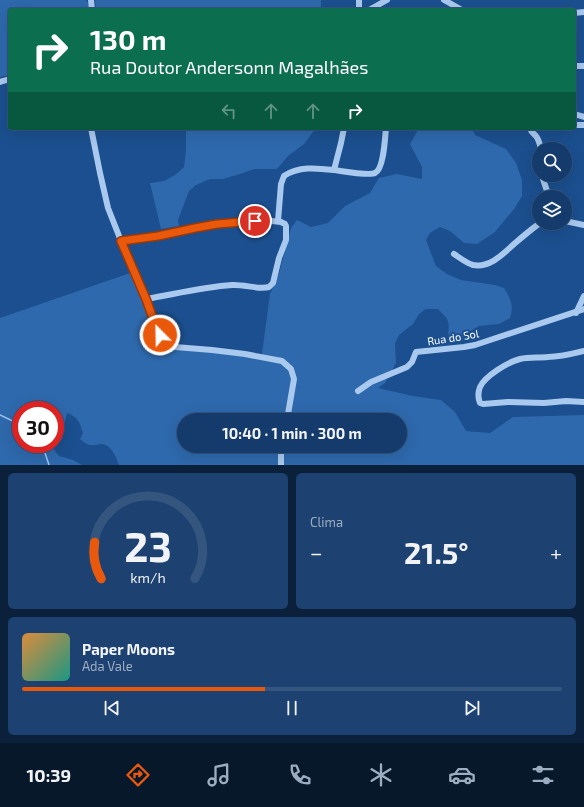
<!DOCTYPE html>
<html lang="pt">
<meta charset="utf-8">
<style>
:root{--surface:#143b6b;--page:#1d4271;--text:#f1f3f6;--muted:#9dadc1;--line:#33557e;--accent:#ea580c}
body{margin:0;font-family:"Exo 2",sans-serif;background:var(--page);color:var(--text);height:100vh;display:flex;flex-direction:column;font-size:15px;white-space:nowrap}
*{box-sizing:border-box;margin:0}
p{font-size:13px;color:var(--muted)}
.icon{flex:none;width:22px;height:22px;fill:none;stroke:currentColor;stroke-width:2;stroke-linecap:round;stroke-linejoin:round}
.map{position:relative;height:465px;overflow:hidden}
.drawer{display:flex;flex-direction:column;gap:8px;padding:8px;background:#0b203b;flex:1}
.drawer>*{flex:none}
.hud{position:absolute;left:8px;top:8px;width:568px;height:122px;border-radius:4px;box-shadow:0 4px 16px #0002,0 0 0 1px var(--line);background:#0b6e4f;color:#fff;overflow:hidden}
.controls{position:absolute;left:532px;top:142px;display:grid;gap:8px}
.controls a{display:grid;place-items:center;width:40px;height:40px;border-radius:50%;background:var(--surface);box-shadow:0 4px 16px #0002,0 0 0 1px var(--line);font-size:20px}
.speed{position:absolute;left:12px;top:401px;display:flex;gap:8px;font-size:20px;font-weight:700;text-align:center}
.speed>*{display:grid;place-content:center;width:52px;height:52px;border-radius:50%;background:var(--surface);box-shadow:0 4px 16px #0002,0 0 0 1px var(--line);line-height:1}
.speed .limit{border:6px solid #d22;background:#fff;color:#111}
.pin{position:absolute;display:grid;place-items:center;width:34px;height:34px;color:#fff;margin:-17px;border:2px solid #fff;border-radius:50%;box-shadow:0 1px 4px #0007}
.me{position:absolute;width:44px;margin:-22px;rotate:337deg;stroke-linejoin:round;filter:drop-shadow(0 0 3px #0008)}
.turn{display:flex;align-items:center;gap:14px;height:84px;padding:0 16px;font-size:18px}
.turn .icon{width:52px;height:52px;stroke-width:2.5}
.turn b{display:block;font-size:28px;line-height:34px}
.lanes{display:flex;align-items:center;height:38px;padding:0 16px;background:#0003;justify-content:center;gap:20px;direction:ltr}
.lanes .off{opacity:.35}
.big{font-size:30px;font-weight:700;line-height:1.1}
.drawer .widget{flex:1;display:flex;flex-direction:column;justify-content:center;gap:6px;min-width:0;padding:0 14px;border-radius:6px;background:var(--page)}
.drawer .dial{align-items:center;gap:0}
.dial svg{height:104px;overflow:visible;fill:none;stroke:var(--line);stroke-width:7;stroke-linecap:round;text-anchor:middle}
.dial text{fill:var(--text);stroke:none}
.song{display:flex;align-items:center;gap:12px}
.cover{width:48px;height:48px;border-radius:6px;background:linear-gradient(135deg,hsl(30 70% 55%),hsl(170 70% 35%))}
.played{height:4px;border-radius:2px;background:linear-gradient(90deg,var(--accent) 45%,var(--line) 45%)}
.keys{display:flex;justify-content:space-around;direction:ltr}
.heat{display:flex;justify-content:space-between;align-items:center;font-size:22px;direction:ltr}
.drawer .tiles{flex:1;display:grid;gap:8px;grid-template-columns:1fr 1fr}
.widget:last-child{grid-column:span 2}
.trip{position:absolute;left:177px;top:413px;width:230px;height:40px;border-radius:20px;background:var(--surface);box-shadow:0 4px 16px #0002,0 0 0 1px var(--line);font-weight:700;line-height:40px;text-align:center}
.tabs{display:flex;height:64px;justify-content:space-around;align-items:center;background:#08182b;color:var(--muted)}
.tabs .icon{width:28px;height:28px}
.tabs .current{color:var(--accent)}
.tabs b{font-size:18px;color:var(--text)}
.map>svg:first-child{display:block}
</style>
<div class="map">
<svg width="584" height="465" viewBox="0 0 584 465">
<rect width="100%" height="100%" fill="#1b4f8f"/>
<g fill="#2e69ad" fill-rule="evenodd">
<polygon points="0,0 86,0 90,5 90,10 10,10 10,75 0,77"/>
<polygon points="95,0 321,0 321,10 96,10"/>
<polygon points="186,128 316,128 304,144 288,156 277,169 254,169 240,174 223,179 210,179 196,185 189,191 178,220 179,226 161,229 150,183 164,181 175,175 184,167 186,150"/>
<path d="M 419,128 L 472,128 L 475,135 L 506,149 L 516,163 L 522,180 L 522,196 L 514,209 L 495,232 L 477,244 L 464,243 L 450,231 L 440,227 L 430,233 L 426,240 L 436,266 L 447,274 L 461,280 L 495,285 L 504,288 C 511,299 514,305 510,318 L 499,324 L 479,326 L 469,332 L 464,340 L 458,341 L 448,338 C 449,321 451,322 438,309 L 426,309 L 419,314 L 413,324 L 399,335 L 395,343 L 396,363 L 385,383 L 378,388 L 413,396 L 441,400 L 455,412 L 466,431 L 490,433 L 513,417 L 584,415 L 584,465 L 119,465 C 116,457 111,444 101,444 C 99,444 97,445 95,445 C 88,446 85,443 80,439 L 83,433 C 80,423 78,417 67,413 C 65,423 63,431 55,438 L 55,410 L 21,410 L 21,444 L 50,444 L 59,456 L 73,460 L 82,465 L 0,465 L 0,318 L 130,273 L 161,344 L 167,349 L 175,350 L 262,354 L 270,294 L 279,274 L 291,228 L 297,220 L 311,227 L 328,223 L 345,206 L 370,193 L 379,178 L 397,174 L 422,179 L 422,167 L 410,144 ZM 184,420 L 400,420 L 400,446 L 184,446 Z"/>
</g>
<g fill="none" stroke-linecap="round" stroke-linejoin="round">
<g stroke="#9cc4f0" stroke-width="1.5">
<polyline points="0,415 21,425"/>
<polyline points="42,444 49,465"/>
</g>
<g stroke="#a9c9ee" stroke-width="6">
<polyline points="91,0 92,10"/>
<polyline points="444,0 462,10"/>
<polyline points="359,10 359,0"/>
<polyline points="369,10 387,0"/>
<polyline points="574,13 584,12"/>
<polyline points="574,66 584,66"/>
<polyline points="0,82 10,79"/>
<polyline points="574,114 584,117"/>
<polyline points="574,125 584,125"/>
<polyline points="91,128 100,173 108,208 121,241 146,299 155,324 164,341 169,345 175,347 212,350 245,354 282,361 291,369 294,379 287,420"/>
<path d="M 530,128 C 531,132 533,133 536,136 C 539,140 540,145 541,149"/>
<path d="M 334,170 C 342,171 369,176 375,173 C 384,169 385,137 386,128"/>
<polyline points="546,175 543,179 549,197"/>
<path d="M 278,221 L 281,184 L 284,176 C 298,166 317,168 334,170 L 341,143 L 344,128"/>
<polyline points="565,221 584,225"/>
<path d="M 121,241 L 158,236 L 195,228 L 235,223 L 265,220 L 272,221 L 281,222 L 285,224 L 286,226 L 286,240 L 279,258 L 273,283 L 269,287 C 258,290 244,284 232,285 C 203,287 175,294 146,299"/>
<path d="M 454,254 C 460,258 466,263 473,265 C 490,268 503,254 514,244 C 521,238 528,232 536,226 L 541,223"/>
<polyline points="576,313 584,296"/>
<path d="M 584,351 C 572,354 560,357 548,357 C 539,358 529,357 520,359 C 508,362 485,376 480,387 C 478,392 478,398 480,403 L 483,404 L 508,402 L 544,403 L 566,401 L 584,402"/>
<polyline points="358,391 371,382 407,367 412,362 416,352 464,347 475,345 584,309"/>
<polyline points="281,465 281,446"/>
</g>
</g>
<g fill="none" stroke-linecap="round" stroke-linejoin="round">
<defs>
<polyline id="route" points="160,335 155,324 146,299 121,241 158,236 195,228 217,224 255,221"/>
</defs>
<use href="#route" stroke="#983908" stroke-width="10"/>
<use href="#route" stroke="#ea580c" stroke-width="7"/>
</g>
<g text-anchor="middle" dominant-baseline="central" stroke-width="4" stroke-linejoin="round" paint-order="stroke">
<g font-size="11" fill="#fff" stroke="#1b4f8f">
<text transform="translate(453 337) rotate(-9)">Rua do Sol</text>
</g>
</g>
</svg>
<div class="controls">
<a><svg class="icon" aria-label="search" viewBox="0 0 24 24"><circle cx="10" cy="10" r="6"/><path d="M15 15l6 6"/></svg></a>
<a><svg class="icon" aria-label="layers" viewBox="0 0 24 24"><path d="M12 4l9 5-9 5-9-5zM3 14l9 5 9-5"/></svg></a>
</div>
<div class="speed"><div class="limit">30</div></div>
<div class="pin" style="left:255px;top:221px;background:#d93025"><svg class="icon" aria-label="arrive" viewBox="0 0 24 24"><path d="M6 21V4h12l-3 4 3 4H6"/></svg></div>
<svg class="me" style="left:160px;top:335px" viewBox="-20 -20 40 40"><circle r="17" fill="#ea580c" stroke="#fff" stroke-width="3"/><path d="M0-11L8 9 0 5-8 9z" fill="#fff"/></svg>
<div class="trip">10:40 · 1 min · 300 m</div>
<div class="hud">
<div class="turn"><svg class="icon" aria-label="right" viewBox="0 0 24 24"><path d="M7 20v-9h11M14 6l5 5-5 5"/></svg><div><b>130 m</b>Rua Doutor Andersonn Magalhães</div></div>
<div class="lanes"><svg class="icon off" aria-label="left" viewBox="0 0 24 24"><path d="M17 20v-9H6M10 6l-5 5 5 5"/></svg><svg class="icon off" aria-label="ahead" viewBox="0 0 24 24"><path d="M12 20V5M6 11l6-6 6 6"/></svg><svg class="icon off" aria-label="ahead" viewBox="0 0 24 24"><path d="M12 20V5M6 11l6-6 6 6"/></svg><svg class="icon" aria-label="right" viewBox="0 0 24 24"><path d="M7 20v-9h11M14 6l5 5-5 5"/></svg></div>
</div>
</div>
<section class="drawer">
<div class="tiles">
<div class="widget dial"><svg viewBox="0 0 100 80">
<path d="M14 69A42 42 0 1 1 86 69"/>
<path d="M14 69A42 42 0 0 1 9 41" stroke="#ea580c"/>
<text x="50" y="56" font-size="32" font-weight="700">23</text>
<text x="50" y="72" font-size="11">km/h</text>
</svg></div>
<div class="widget"><p>Clima</p>
<div class="heat"><a>−</a><b class="big">21.5°</b><a>+</a></div>
</div>
<div class="widget">
<div class="song"><i class="cover"></i><div><b>Paper Moons</b><p>Ada Vale</p></div></div>
<div class="played"></div>
<div class="keys"><svg class="icon" aria-label="previous" viewBox="0 0 24 24"><path d="M18 5L8 12l10 7zM5 5v14"/></svg><svg class="icon" aria-label="pause" viewBox="0 0 24 24"><path d="M8 5v14M16 5v14"/></svg><svg class="icon" aria-label="next" viewBox="0 0 24 24"><path d="M6 5l10 7-10 7zM19 5v14"/></svg></div>
</div>
</div>
</section>
<nav class="tabs">
<b>10:39</b>
<svg class="icon current" aria-label="directions" viewBox="0 0 24 24"><path d="M12 3l9 9-9 9-9-9zM9 14v-3h6M13 9l2 2-2 2"/></svg>
<svg class="icon" aria-label="music" viewBox="0 0 24 24"><path d="M9 18V5l10-2v13"/><circle cx="6" cy="18" r="3"/><circle cx="16" cy="16" r="3"/></svg>
<svg class="icon" aria-label="phone" viewBox="0 0 24 24"><path d="M5 4h4l2 5-3 2q2 4 5 5l2-3 5 2v4C11 20 4 13 5 4z"/></svg>
<svg class="icon" aria-label="climate" viewBox="0 0 24 24"><path d="M12 3v18M4 7l16 10M4 17L20 7"/></svg>
<svg class="icon" aria-label="car" viewBox="0 0 24 24"><path d="M5 17H2v-5l4-1 3-4h7l3 4 3 1v5h-3M9 17h6M6 11h13"/><circle cx="7" cy="17" r="2"/><circle cx="17" cy="17" r="2"/></svg>
<svg class="icon" aria-label="filters" viewBox="0 0 24 24"><path d="M4 7h16M4 17h16"/><circle cx="9" cy="7" r="2"/><circle cx="15" cy="17" r="2"/></svg>
</nav>
